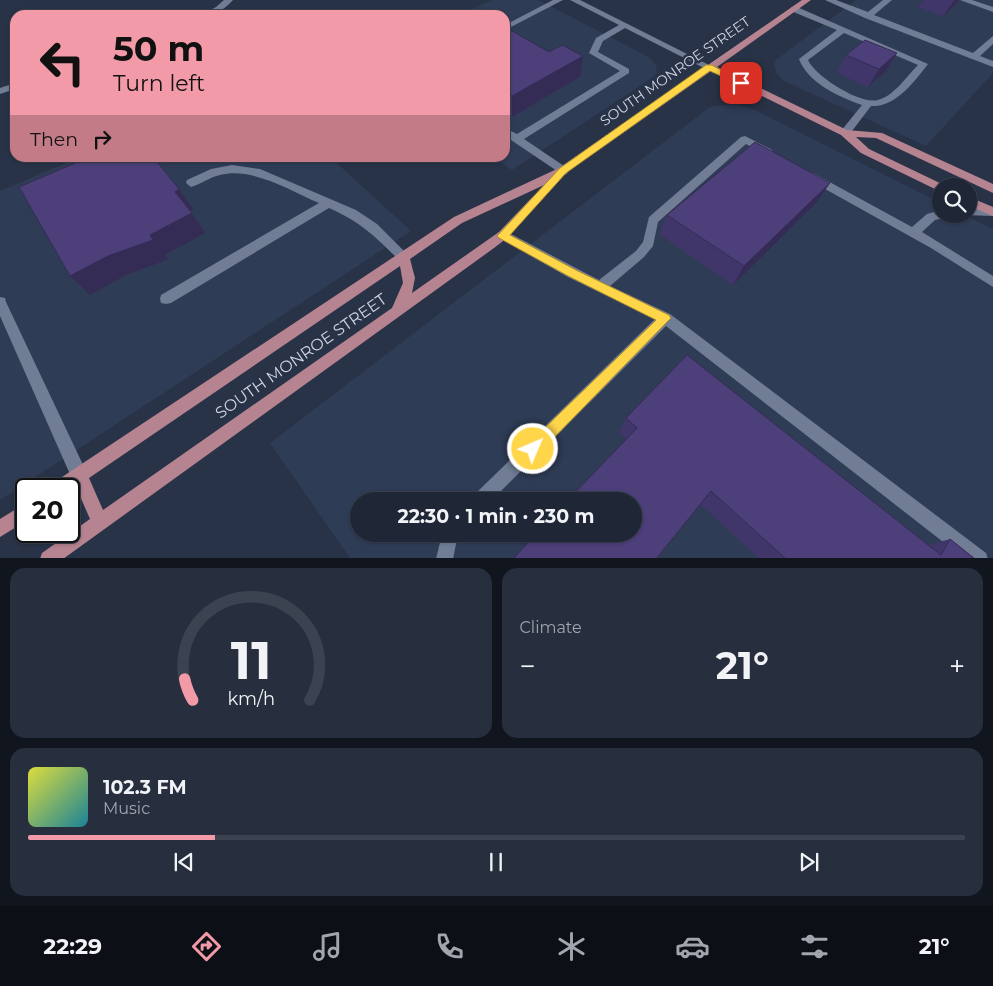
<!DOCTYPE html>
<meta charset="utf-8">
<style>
:root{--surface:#1f2635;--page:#272e3d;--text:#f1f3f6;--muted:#a1a5ad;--line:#3c4350;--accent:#f39aa9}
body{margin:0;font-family:Montserrat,sans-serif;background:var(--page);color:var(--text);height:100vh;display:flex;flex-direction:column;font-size:19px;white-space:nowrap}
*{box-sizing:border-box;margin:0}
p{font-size:16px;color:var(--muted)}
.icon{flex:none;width:28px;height:28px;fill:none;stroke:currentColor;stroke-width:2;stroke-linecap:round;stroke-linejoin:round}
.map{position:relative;height:558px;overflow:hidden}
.sheet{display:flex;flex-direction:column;gap:10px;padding:10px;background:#11151d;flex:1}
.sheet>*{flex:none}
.banner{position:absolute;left:10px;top:10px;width:500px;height:152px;border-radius:15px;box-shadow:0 1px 4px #0004,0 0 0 1px var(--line);background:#f39aa9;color:#111;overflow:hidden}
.controls{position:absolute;left:932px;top:178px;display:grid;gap:10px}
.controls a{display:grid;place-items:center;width:45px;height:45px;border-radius:50%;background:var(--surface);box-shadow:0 1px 4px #0004,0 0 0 1px var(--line);font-size:25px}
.speed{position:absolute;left:15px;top:478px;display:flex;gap:10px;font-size:25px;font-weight:700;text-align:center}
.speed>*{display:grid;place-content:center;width:65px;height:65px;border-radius:50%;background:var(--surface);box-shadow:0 1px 4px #0004,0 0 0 1px var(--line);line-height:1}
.speed .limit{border:2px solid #111;border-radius:8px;background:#fff;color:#111}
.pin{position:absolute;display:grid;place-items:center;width:42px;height:42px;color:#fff;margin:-21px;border-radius:10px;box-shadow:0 2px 8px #0006}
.me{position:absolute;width:55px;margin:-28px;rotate:45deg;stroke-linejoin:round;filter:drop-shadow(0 0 4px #0008)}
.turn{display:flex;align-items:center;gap:18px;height:105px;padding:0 20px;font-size:22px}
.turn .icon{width:65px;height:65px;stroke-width:2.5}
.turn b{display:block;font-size:35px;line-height:42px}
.then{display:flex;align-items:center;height:48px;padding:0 20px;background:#0003;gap:10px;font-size:19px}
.big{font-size:38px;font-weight:700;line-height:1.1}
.sheet .tile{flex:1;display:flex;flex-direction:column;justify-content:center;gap:8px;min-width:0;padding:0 18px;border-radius:15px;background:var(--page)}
.sheet .dial{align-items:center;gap:0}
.dial svg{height:130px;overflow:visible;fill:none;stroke:var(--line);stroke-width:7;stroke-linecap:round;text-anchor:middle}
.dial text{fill:var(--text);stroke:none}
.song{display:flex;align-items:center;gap:15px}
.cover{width:60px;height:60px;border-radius:8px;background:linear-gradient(135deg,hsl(60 70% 55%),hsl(190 70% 35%))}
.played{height:5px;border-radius:2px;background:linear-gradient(90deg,var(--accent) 20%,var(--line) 20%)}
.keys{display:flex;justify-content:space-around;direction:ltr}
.heat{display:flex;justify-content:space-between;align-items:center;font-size:28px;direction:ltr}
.sheet .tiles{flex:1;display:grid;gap:10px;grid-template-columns:1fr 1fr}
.tile:last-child{grid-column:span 2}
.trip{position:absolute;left:350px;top:492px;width:292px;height:50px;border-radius:25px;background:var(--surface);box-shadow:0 1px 4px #0004,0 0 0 1px var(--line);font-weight:700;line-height:50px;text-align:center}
.dock{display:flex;height:80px;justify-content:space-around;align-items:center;background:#0c0f15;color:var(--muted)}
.dock .icon{width:35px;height:35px}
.dock .active{color:var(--accent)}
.dock b{font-size:22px;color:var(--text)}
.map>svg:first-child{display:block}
</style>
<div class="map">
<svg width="993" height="559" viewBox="0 0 993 559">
<rect width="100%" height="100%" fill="#293347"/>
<g fill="#2f3c56" fill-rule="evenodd">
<polygon points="492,0 538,0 649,57 656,65 657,73 652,78 512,170 495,158 505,158 505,15 459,15"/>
<polygon points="856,0 993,0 993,73 926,146 784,81 777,74 774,65 776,60"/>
<path d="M 725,105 L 739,105 L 753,109 L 941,203 L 941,214 L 962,214 L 993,229 L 993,558 L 350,558 L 270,443 L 710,107 ZM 359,501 L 634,501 L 634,534 L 359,534 Z"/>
<polygon points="78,158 331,158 411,231 0,500 0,191"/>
</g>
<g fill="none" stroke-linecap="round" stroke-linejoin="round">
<g fill="#717d95" fill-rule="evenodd">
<path d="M 224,0 L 233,0 C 223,11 215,15 201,15 L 216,7 Z"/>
<polygon points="553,0 563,0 505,30 505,25"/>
<polygon points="570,0 580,0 713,67 712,69 706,69 625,28 603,41 598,52 629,69 629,73 524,139 567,168 568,171 567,174 563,175 505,136 505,128 517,134 620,71 589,53 596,38 619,25"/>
<polygon points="825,0 836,0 868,12 883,0 892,0 874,15 973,53 993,36 993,44 980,56 993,61 993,67 865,18"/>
<polygon points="960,0 972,0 993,7 993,12"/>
<path d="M 791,7 L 797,7 L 928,64 C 915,81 895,108 871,106 L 849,135 L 841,135 L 841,131 L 862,105 C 839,97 808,83 799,59 L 837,30 L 791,11 ZM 844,33 L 918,65 C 907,76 894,96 878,100 C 860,105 815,76 808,60 Z"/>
<polygon points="15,83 15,89 0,94 0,88"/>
<polygon points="745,136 772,150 773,152 772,154 764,154 746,144 658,222 653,246 644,257 610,286 670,314 986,553 988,559 965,559 666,326 491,501 472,501 474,495 655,319 568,277 499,238 497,235 499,232 507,232 599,280 636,251 643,242 649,217 741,137"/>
<path d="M 232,165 L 260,169 L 356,210 L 377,224 L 407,254 L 409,257 L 407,260 L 399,260 C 376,237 359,221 329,208 L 171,303 L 166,304 L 161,303 L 160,299 L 161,295 L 319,203 C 289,190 253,167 220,175 C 210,177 201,184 191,187 L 186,183 L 187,180 L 211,169 Z"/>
<polygon points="813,173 912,227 927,214 941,210 941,214 950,214 948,217 935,220 922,232 993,276 993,287 931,248 809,180 808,177 809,174"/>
<polygon points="969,208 993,208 993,216 965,215 969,214"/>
<polygon points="0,297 5,298 6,302 85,469 87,475 85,481 79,483 73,481 0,316"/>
<polygon points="442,534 458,534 453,559 436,559"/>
</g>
<g fill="#b68390" fill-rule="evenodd">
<path d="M 802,0 L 811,0 L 717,67 L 847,130 L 882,133 L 993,184 L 993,193 L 876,138 L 856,137 L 869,149 L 946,186 L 941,186 L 941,191 L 937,190 L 861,153 L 841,135 L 711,71 L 563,175 L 507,238 L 494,248 L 63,559 L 40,559 L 42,553 L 90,519 L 76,487 L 69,492 L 69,489 L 51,489 L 53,483 L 454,217 L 559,168 ZM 544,185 L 499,232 L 412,293 L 415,278 L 410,259 L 462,223 ZM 400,266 L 403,283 L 392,308 L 103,510 L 89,478 Z"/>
<polygon points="969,197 993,207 993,216 969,206"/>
<polygon points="26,503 26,521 0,537 0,519"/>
</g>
</g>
<g fill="#413669">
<polygon points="923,0 960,0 943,16 918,7"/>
<polygon points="505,27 580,77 512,117 505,113"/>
<polygon points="846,55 886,71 868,87 837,73"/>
<polygon points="830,183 816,203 733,285 659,234 667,215"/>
<polygon points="626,418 929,545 950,539 975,559 760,559 700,504 619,432"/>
</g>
<g fill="#352c55">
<polygon points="955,0 960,0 943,16 953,2"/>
<polygon points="897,53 886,71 868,87 879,69"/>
<polygon points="583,56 580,77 512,117 512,96"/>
<polygon points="830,183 816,203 733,285 744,266"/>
<polygon points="179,189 193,209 188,212 175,192"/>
<polygon points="192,213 205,233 165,255 169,259 126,275 90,295 70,276 108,256 150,235"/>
</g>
<g fill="#4c3f7a" stroke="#352c55">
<polygon points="505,27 549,52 562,45 583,56 512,96 505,92 505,77 507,76 505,75"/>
<polygon points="865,40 897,53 879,69 846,55"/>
<polygon points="755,142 830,183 744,266 667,215"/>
<polygon points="87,158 154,158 179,189 175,192 192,213 150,235 153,240 108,256 70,276 19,187"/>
<polygon points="687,355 941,555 950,539 975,559 786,559 711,491 656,559 513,559 536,534 634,534 634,501 567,501 637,428 626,418"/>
</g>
<polygon fill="#ffd54a" stroke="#a68a30" points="706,65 712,65 745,83 738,84 710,71 566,173 510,235 576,270 669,315 671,318 538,454 533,456 528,454 526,449 528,444 656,320 568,276 499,238 497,236 560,168"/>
<g text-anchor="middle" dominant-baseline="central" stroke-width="5" stroke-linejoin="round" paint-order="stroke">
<g font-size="14" fill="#cfd6e3" stroke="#293347">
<text transform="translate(675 71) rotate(-35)">SOUTH MONROE STREET</text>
</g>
<g font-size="16" fill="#cfd6e3" stroke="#293347">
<text transform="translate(301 356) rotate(-35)">SOUTH MONROE STREET</text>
</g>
</g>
</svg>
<div class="controls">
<a><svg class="icon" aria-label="search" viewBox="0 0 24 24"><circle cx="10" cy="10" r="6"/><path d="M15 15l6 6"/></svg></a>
</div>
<div class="speed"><div class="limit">20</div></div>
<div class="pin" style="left:741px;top:83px;background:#d93025"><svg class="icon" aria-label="arrive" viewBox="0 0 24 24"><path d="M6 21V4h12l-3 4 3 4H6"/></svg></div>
<svg class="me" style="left:533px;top:449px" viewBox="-20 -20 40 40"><circle r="17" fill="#ffd54a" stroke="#fff" stroke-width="3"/><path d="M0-11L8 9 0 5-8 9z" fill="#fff"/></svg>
<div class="trip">22:30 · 1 min · 230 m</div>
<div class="banner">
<div class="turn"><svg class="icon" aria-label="left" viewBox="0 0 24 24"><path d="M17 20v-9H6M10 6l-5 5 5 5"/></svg><div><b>50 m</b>Turn left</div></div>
<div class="then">Then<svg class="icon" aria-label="right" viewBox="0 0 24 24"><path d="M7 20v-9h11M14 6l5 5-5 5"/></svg></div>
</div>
</div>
<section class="sheet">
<div class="tiles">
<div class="tile dial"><svg viewBox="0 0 100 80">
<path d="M14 69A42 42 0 1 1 86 69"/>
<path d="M14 69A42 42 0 0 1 9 56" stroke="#f39aa9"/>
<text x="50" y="56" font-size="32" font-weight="700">11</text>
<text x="50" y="72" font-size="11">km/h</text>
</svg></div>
<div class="tile"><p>Climate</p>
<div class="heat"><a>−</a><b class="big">21°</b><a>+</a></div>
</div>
<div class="tile">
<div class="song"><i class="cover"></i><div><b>102.3 FM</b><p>Music</p></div></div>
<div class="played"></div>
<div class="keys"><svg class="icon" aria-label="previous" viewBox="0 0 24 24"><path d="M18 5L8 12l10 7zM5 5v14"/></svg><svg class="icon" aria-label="pause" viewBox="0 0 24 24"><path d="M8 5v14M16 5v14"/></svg><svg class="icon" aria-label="next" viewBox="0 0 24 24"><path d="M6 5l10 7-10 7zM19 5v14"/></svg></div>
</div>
</div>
</section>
<nav class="dock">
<b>22:29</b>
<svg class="icon active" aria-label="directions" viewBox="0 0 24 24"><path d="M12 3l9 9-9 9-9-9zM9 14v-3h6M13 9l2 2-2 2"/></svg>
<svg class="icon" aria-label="music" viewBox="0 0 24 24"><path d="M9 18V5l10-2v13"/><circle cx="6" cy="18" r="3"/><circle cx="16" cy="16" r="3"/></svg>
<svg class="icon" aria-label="phone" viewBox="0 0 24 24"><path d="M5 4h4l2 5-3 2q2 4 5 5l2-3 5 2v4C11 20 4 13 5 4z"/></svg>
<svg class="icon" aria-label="climate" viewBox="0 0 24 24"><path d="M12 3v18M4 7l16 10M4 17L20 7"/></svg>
<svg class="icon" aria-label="car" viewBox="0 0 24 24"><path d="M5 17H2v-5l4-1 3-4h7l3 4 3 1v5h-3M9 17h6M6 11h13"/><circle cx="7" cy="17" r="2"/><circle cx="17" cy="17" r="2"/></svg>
<svg class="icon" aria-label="filters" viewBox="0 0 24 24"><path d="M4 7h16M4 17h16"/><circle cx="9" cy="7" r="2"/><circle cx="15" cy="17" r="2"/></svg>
<b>21°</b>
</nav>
